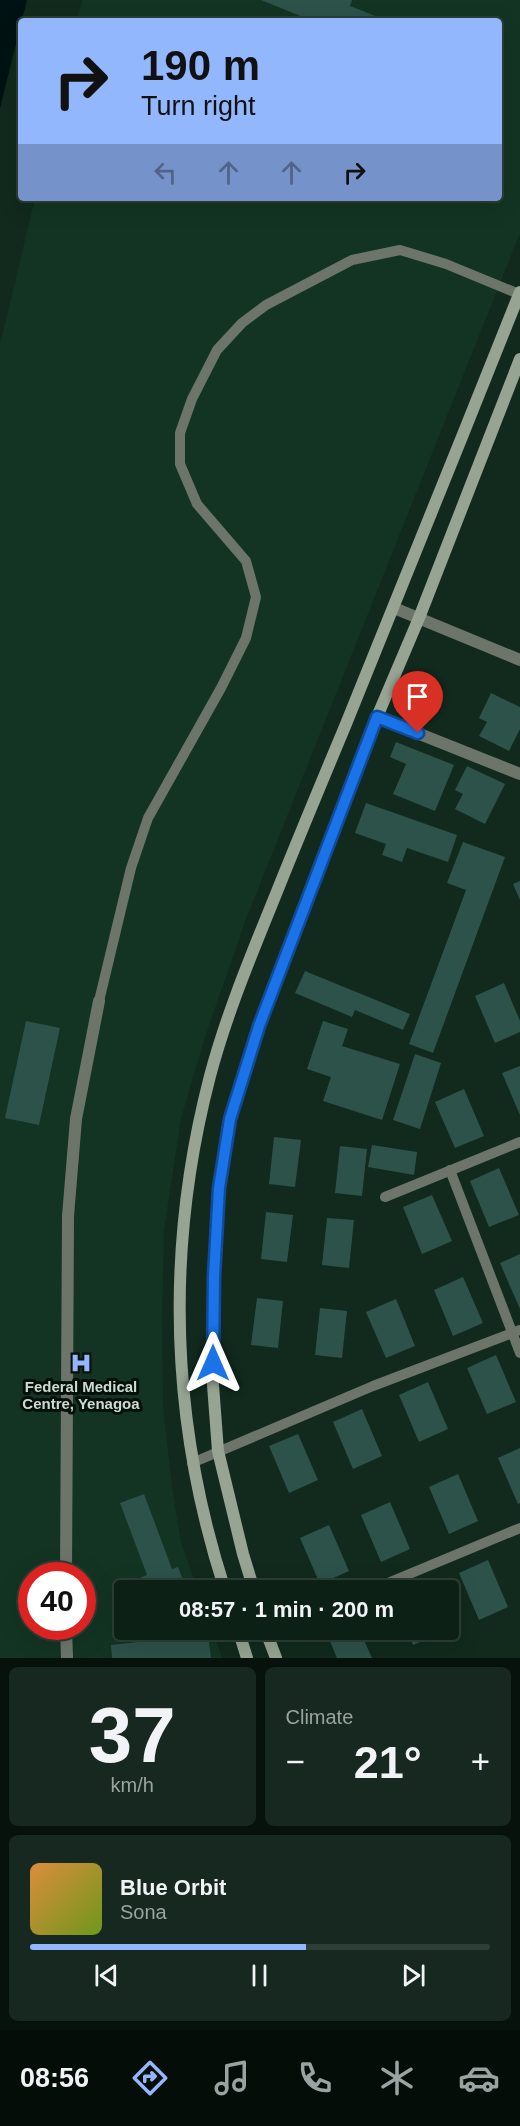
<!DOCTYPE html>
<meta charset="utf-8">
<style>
:root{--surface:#0d2016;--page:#16281f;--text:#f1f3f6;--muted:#9aa3a1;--line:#2d3e35;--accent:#93b7fd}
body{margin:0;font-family:Arial,sans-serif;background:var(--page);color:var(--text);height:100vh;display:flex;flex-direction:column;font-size:22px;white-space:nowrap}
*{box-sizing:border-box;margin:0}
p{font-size:20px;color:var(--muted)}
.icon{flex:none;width:33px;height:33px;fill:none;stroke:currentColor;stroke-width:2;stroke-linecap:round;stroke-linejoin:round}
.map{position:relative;height:1658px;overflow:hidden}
.panel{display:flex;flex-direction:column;gap:9px;padding:9px;background:#07120c;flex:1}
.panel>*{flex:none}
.guide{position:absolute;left:18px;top:18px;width:484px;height:183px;border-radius:6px;box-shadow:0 6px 24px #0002,0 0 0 2px var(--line);background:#93b7fd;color:#111;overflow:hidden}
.speed{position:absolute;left:18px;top:1562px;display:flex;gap:12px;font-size:30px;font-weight:700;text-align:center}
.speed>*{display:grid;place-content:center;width:78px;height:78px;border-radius:50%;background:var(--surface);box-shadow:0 6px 24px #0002,0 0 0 2px var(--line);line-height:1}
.speed .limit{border:9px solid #d22;background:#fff;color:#111}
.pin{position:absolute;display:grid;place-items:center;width:51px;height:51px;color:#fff;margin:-62px -26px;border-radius:50% 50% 50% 0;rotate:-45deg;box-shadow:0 0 6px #0007}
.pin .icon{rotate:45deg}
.me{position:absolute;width:66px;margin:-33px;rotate:0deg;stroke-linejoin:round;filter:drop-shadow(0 0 4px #0008)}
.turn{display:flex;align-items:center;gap:21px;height:126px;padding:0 24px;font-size:27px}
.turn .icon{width:78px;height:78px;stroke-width:2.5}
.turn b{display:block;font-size:42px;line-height:51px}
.lanes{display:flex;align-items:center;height:57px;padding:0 24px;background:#0003;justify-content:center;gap:30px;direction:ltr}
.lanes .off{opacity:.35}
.big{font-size:45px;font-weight:600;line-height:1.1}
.panel .card{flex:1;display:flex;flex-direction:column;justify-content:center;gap:9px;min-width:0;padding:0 21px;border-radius:9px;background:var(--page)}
.panel .dial{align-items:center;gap:0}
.dial b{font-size:78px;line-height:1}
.song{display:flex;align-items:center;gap:18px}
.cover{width:72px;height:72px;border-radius:9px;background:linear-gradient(135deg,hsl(30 70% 55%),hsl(80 70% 35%))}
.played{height:6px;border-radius:3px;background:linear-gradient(90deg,var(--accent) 60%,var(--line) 60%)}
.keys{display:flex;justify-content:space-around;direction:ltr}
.heat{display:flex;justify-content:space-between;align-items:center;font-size:33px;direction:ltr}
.panel .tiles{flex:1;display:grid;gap:9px;grid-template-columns:1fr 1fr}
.card:last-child{grid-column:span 2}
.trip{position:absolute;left:114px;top:1580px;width:345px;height:60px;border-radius:6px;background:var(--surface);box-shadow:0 6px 24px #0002,0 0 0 2px var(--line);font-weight:600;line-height:60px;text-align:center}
.dock{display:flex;height:96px;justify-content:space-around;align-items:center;background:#050d09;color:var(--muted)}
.dock .icon{width:42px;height:42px}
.dock .current{color:var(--accent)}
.dock b{font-size:27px;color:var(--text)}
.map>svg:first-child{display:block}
</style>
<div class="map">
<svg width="520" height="1658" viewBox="0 0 520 1658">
<rect width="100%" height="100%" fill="#112a1d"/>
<path fill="#133423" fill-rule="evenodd" d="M 82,0 L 520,0 L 520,233 L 246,919 L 206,1034 L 181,1118 L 164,1230 L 162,1320 L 163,1406 L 172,1487 L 181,1542 L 198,1590 L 124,1590 L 124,1629 L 212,1629 L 222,1658 L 0,1658 L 0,345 L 35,198 L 500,198 L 500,21 L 77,21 ZM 32,1575 L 82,1575 L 82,1626 L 32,1626 Z"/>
<polygon fill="#001213" points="0,0 27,0 0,108"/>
<g fill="#2c524a">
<polygon points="261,0 352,0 350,6 388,21 313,21"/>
<polygon points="491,693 520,707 520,729 509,751 479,736 487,722 479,718"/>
<polygon points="396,742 454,765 435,811 393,794 406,764 390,757"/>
<polygon points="467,766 505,784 485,824 455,809 463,794 455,790"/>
<polygon points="366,803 457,835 448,862 407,848 402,862 382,855 386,844 355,833"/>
<polygon points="463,842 505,857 433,1053 409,1044 466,890 447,883"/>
<polygon points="520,881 520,900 513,884"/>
<polygon points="305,971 410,1014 403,1030 355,1010 352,1017 295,993"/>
<polygon points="504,983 520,1021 520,1032 495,1043 475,996"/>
<polygon points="26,1021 60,1028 39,1125 5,1118"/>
<polygon points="323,1021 348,1029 342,1046 400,1064 382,1120 323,1101 331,1077 307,1069"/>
<polygon points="415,1054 441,1063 420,1129 393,1120"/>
<polygon points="520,1066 520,1115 502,1073"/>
<polygon points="464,1089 484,1136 455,1148 435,1102"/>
<polygon points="274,1137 301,1140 295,1187 269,1184"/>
<polygon points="372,1145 417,1152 414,1175 368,1167"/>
<polygon points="340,1146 367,1149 362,1196 335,1193"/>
<polygon points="499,1168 519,1215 489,1227 470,1181"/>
<polygon points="432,1195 452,1241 422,1254 403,1207"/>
<polygon points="266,1212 293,1215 287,1262 261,1259"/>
<polygon points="327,1218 354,1220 349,1268 322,1265"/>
<polygon points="520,1254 520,1309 500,1263"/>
<polygon points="463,1277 483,1323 453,1336 434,1290"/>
<polygon points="257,1298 283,1301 278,1348 251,1345"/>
<polygon points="396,1299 415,1346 386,1358 366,1312"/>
<polygon points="320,1308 347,1311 342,1358 315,1355"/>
<polygon points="496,1355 516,1402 487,1414 467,1368"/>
<polygon points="428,1382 448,1429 419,1442 399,1395"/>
<polygon points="362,1409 382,1456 353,1469 333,1422"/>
<polygon points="298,1434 318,1480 289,1493 269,1446"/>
<polygon points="520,1448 520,1503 518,1504 498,1458"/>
<polygon points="458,1474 478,1521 449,1534 429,1487"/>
<polygon points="144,1494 172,1569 178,1567 187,1590 129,1590 127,1583 147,1575 120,1503"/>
<polygon points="390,1502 410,1549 381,1562 361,1515"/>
<polygon points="329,1525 349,1571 320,1584 300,1538"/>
<polygon points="488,1560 508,1607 479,1620 459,1573"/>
<polygon points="325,1629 359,1629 372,1658 337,1658"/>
<polygon points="406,1629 440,1629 442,1633 413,1645"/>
<polygon points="208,1634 211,1658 112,1658 111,1645"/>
</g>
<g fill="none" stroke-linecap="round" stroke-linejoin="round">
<g stroke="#6d756b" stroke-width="10">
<polyline points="99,1001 131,868 148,818 221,688 246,638 256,597 246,561 197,504 180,464 180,433 192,399 217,350 242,323 266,305 352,260 400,250 446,264 519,294"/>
<polyline points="450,1170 520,1353"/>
<polyline points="385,1197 520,1142"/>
<polyline points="192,1463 373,1386 520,1330"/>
<polyline points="371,1590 520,1528"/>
</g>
<g stroke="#6d756b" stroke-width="12">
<polyline points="394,608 520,660"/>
<polyline points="377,717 520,774"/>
<polyline points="66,1575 68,1216 76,1119 99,1001"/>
<polyline points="66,1626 67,1658"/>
</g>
<g stroke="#97a393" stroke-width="12">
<path d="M 225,1590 C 170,1420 165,1249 210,1076 C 227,1012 253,951 278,889 C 300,834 323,779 346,724 C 405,581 462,436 520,292"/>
<polyline points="254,1590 243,1554 218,1451 213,1385 214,1276 219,1188 230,1119 259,1026 377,717 419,618 520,359"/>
<polyline points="238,1629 247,1658"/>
<polyline points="265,1629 276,1658"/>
</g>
</g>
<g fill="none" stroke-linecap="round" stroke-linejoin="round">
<defs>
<polyline id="route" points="213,1363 214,1276 219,1188 230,1119 259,1026 377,717 418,733"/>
</defs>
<use href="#route" stroke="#114b97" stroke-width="15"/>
<use href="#route" stroke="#1a73e8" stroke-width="10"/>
</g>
<defs>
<symbol id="hospital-bare" viewBox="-9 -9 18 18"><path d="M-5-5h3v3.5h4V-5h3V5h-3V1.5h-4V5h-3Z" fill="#93b7fd" stroke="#06100a" stroke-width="2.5" paint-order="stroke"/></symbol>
</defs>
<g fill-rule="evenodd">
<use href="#hospital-bare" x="66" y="1348" width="30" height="30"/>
</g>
<g text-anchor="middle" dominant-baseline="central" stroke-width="6" stroke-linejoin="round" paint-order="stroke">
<g font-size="15" font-weight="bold" fill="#ccdbd2" stroke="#06100a">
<text x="81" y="1386">Federal Medical<tspan x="81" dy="17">Centre, Yenagoa</tspan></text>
</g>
</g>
</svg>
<div class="speed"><div class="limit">40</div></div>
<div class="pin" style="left:418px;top:733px;background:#d93025"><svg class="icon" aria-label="arrive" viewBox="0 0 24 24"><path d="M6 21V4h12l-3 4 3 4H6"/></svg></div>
<svg class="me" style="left:213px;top:1363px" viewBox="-20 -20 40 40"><path d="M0-17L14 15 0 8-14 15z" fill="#1a73e8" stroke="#fff" stroke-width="4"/></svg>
<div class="trip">08:57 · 1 min · 200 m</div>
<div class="guide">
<div class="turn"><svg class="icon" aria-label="right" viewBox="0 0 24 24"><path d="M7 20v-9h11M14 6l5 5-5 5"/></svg><div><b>190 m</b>Turn right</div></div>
<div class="lanes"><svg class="icon off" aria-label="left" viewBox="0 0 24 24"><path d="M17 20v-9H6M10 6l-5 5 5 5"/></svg><svg class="icon off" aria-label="ahead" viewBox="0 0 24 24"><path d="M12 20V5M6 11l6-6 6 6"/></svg><svg class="icon off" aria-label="ahead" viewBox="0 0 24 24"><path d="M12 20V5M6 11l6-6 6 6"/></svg><svg class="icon" aria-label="right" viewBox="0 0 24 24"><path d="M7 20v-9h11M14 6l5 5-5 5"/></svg></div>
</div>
</div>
<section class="panel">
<div class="tiles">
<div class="card dial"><b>37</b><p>km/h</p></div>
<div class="card"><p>Climate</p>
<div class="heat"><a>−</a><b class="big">21°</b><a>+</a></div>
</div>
<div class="card">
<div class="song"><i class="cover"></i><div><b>Blue Orbit</b><p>Sona</p></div></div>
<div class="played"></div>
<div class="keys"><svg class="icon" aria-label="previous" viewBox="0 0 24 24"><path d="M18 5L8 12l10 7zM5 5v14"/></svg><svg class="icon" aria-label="pause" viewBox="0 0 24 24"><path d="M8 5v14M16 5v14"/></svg><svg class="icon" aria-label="next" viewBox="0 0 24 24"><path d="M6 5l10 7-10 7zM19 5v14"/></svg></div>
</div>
</div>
</section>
<nav class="dock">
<b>08:56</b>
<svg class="icon current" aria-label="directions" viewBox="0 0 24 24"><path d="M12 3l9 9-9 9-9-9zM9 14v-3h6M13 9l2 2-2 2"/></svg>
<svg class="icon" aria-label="music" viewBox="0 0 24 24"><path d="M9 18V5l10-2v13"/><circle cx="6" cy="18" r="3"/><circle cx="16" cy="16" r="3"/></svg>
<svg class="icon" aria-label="phone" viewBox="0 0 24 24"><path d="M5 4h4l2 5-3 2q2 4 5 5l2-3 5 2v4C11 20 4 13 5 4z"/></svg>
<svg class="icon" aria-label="climate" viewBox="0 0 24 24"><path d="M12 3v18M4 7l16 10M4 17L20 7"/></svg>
<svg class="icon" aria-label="car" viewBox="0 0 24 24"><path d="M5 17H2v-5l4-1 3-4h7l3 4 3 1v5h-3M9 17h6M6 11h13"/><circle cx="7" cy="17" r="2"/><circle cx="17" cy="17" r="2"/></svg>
</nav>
